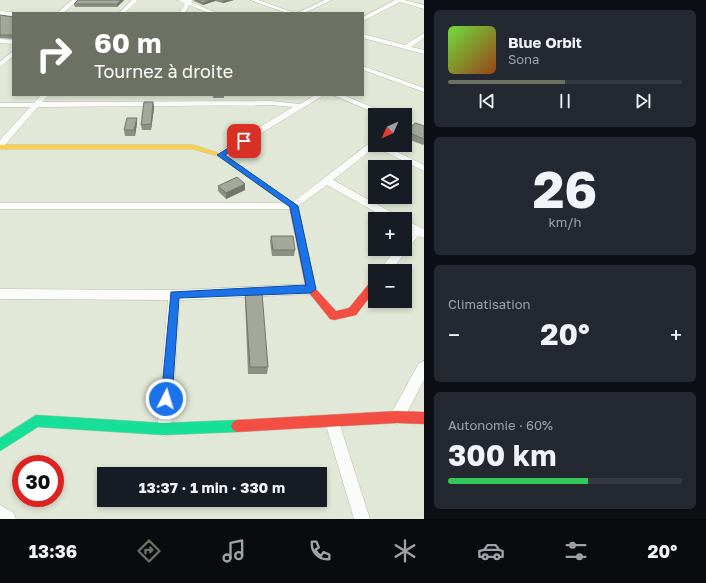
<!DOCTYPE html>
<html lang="fr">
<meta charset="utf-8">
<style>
:root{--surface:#171b24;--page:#242831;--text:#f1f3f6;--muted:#9ea1a6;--line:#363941;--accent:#6c7163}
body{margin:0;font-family:"Golos Text",sans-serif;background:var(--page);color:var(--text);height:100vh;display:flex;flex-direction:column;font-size:15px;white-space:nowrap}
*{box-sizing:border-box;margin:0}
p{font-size:13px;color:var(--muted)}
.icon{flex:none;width:22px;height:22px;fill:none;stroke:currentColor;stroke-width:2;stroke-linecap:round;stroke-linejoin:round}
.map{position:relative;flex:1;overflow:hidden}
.drawer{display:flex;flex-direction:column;gap:10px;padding:10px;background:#0d0f14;width:282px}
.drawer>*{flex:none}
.top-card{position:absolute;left:12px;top:12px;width:352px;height:84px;border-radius:0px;box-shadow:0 2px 6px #0003;background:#6c7163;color:#fff;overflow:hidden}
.needle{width:26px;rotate:225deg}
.fabs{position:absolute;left:368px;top:108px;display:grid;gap:8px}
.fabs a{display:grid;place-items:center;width:44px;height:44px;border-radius:0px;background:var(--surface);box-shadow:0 2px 6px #0003;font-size:20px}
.speed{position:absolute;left:12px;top:455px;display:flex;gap:8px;font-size:20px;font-weight:700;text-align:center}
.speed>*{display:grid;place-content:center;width:52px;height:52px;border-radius:50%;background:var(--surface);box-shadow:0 2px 6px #0003;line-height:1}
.speed .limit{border:6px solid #d22;background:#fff;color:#111}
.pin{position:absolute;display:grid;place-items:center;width:34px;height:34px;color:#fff;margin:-17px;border-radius:8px;box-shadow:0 2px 6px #0006}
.me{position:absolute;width:44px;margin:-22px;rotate:5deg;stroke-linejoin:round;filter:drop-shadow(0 0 3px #0008)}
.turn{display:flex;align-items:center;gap:14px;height:84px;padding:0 16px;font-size:18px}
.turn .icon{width:52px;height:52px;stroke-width:2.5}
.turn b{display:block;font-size:28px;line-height:34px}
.big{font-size:30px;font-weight:700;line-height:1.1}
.drawer .card{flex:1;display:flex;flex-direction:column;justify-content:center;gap:6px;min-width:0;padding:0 14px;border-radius:6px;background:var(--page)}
.drawer .dial{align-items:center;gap:0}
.dial b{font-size:52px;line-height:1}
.song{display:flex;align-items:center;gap:12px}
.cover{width:48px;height:48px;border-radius:6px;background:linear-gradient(135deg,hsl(100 70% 55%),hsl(20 70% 35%))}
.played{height:4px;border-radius:2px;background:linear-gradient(90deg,var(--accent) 50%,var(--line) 50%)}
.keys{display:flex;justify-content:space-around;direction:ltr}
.heat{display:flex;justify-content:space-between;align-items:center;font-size:22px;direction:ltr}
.charge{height:6px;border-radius:3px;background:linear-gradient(90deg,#34c759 60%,var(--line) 0)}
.trip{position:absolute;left:97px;top:467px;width:230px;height:40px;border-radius:0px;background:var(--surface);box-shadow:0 2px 6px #0003;font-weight:700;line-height:40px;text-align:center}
.tab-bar{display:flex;height:64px;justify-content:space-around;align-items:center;background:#090b0e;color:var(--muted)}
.tab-bar .icon{width:28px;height:28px}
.tab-bar .selected{color:var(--accent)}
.tab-bar b{font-size:18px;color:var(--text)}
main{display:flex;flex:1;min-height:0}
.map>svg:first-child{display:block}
</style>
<main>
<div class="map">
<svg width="424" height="519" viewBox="0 0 424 519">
<rect width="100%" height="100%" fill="#e2e8d7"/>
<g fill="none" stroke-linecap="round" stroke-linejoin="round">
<defs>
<g id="street">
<polygon points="72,0 78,0 63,13 57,13"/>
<polygon points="132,0 138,0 125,13 119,13"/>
<polygon points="177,0 193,0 191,2 217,13 209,13 189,5 185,13 179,13 185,4"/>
<polygon points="250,0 258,0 295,13 287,13"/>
<polygon points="325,0 332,0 304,13 297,13"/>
<polygon points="395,0 404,0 424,5 424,9 400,2 363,21 363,17"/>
<polygon points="0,11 13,12 15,13 13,13 13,16 0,15"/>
<polygon points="424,33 424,38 411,47 424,50 424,54 363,38 363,34 405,45"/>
<polygon points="0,39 13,40 13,44 0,43"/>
<polygon points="13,51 13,56 0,67 0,62"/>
<polygon points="363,66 424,88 424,92 363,70"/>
<polygon points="41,95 49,95 42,102 271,101 300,104 315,95 324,95 220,158 216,155 217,153 293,107 271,105 38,107 3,147 0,148 0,140 30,107 0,107 0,103 34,103"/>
<polygon points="333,95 343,95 391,115 380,115"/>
<polygon points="405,120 424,125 424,130 405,125"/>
<polygon points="372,141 375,141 375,145 383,145 424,165 424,171 375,147 333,180 400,217 401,219 388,219 327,185 294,209 0,209 0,203 292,203"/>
<polygon points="405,220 424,229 424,238 418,236 391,271 379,271 396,249 405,249 405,238 410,231 405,228"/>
<polygon points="311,284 315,286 317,289 315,292 311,294 180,300 171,429 169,434 164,436 159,434 157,429 168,300 0,299 0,289 174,290"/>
<polygon points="424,361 424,380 402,422 397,424 392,422 390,417 392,412 419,363"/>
<polygon points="332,415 337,417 339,422 370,519 354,519 325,422 327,417"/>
<polygon points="0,505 14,513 16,519 0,519"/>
</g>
<polygon id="fast" points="36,415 164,423 237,420 241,422 243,426 241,430 237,432 164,435 38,427 0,451 0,438"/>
<polygon id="slow" points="0,145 193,145 222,154 297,205 293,208 290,207 218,156 193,149 0,149"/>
<g id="jam">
<polygon points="293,202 297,205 315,288 336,311 349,308 372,280 375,279 375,290 356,315 334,320 330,319 306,289 289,205"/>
<polygon points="397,411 424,412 424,424 397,423 237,432 233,430 231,426 233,422 237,420"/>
</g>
</defs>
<use href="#street" stroke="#b9beb0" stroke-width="1"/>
<use href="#fast" stroke="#b9beb0" stroke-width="1"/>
<use href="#slow" stroke="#b9beb0" stroke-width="1"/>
<use href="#jam" stroke="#b9beb0" stroke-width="1"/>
<use href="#street" fill="#fbfcf9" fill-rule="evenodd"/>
<use href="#fast" fill="#16e098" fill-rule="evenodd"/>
<use href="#slow" fill="#ffcf43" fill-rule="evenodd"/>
<use href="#jam" fill="#f24e42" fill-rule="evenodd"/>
</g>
<g fill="#8c9084">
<polygon points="124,0 117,7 75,7 74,4"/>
<polygon points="193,0 234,0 223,3 215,1 203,5 194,1"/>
<polygon points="0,15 13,17 13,39 0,38"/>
<rect x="213" y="95" width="11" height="3"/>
<polygon points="153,102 154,108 151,130 142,130 141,125"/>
<polygon points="137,118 137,123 135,136 125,136 124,130"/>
<polygon points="424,126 424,144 423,145 405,138 405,131"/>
<polygon points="218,186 245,190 226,199 218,191"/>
<polygon points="271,236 295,250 294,256 272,256 270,242"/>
<polygon points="245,292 268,367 267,374 248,374 245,300"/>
</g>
<g fill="#72766c">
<polygon points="121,0 124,0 117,7 117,4"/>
<polygon points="210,0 215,0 215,1 203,5 203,3"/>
<polygon points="226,0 234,0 223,3 223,1"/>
<polygon points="153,102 154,108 151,130 151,124"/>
<polygon points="137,118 137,123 135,136 134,130"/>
<polygon points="245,184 245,190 226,199 226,193"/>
</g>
<g fill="#a3a89a" stroke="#72766c">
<polygon points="78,0 121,0 117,4 74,4"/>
<polygon points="196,0 210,0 203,3"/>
<polygon points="0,15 13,17 13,35 0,35"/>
<polygon points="144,102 153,102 151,124 141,125"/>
<polygon points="127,118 137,118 134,130 124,130"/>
<polygon points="415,123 424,126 424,139 405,131"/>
<polygon points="237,177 245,184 226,193 218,186"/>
<polygon points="271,236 293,236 295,250 273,250"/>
<polygon points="245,292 262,293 268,367 250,367"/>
</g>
<polygon fill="#1a73e8" stroke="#114b97" points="241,140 247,141 225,155 298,206 316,289 311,293 179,298 172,399 171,403 166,405 162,403 161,399 171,292 306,285 290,207 217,155"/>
</svg>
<div class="fabs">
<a><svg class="needle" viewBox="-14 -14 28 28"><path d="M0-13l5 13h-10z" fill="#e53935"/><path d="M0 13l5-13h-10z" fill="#9ea1a6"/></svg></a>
<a><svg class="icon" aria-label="layers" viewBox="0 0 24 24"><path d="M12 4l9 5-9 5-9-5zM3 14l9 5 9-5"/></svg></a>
<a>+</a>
<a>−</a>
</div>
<div class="speed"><div class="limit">30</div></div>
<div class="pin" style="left:244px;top:141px;background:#d93025"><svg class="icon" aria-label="arrive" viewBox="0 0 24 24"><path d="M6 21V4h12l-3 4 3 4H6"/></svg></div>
<svg class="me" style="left:166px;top:399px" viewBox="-20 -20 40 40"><circle r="17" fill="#1a73e8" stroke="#fff" stroke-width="3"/><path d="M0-11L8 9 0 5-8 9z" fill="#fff"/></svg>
<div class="trip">13:37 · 1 min · 330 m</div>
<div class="top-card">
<div class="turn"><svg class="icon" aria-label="right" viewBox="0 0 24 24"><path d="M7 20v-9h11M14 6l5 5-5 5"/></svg><div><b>60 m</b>Tournez à droite</div></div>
</div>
</div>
<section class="drawer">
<div class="card">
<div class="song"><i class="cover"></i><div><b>Blue Orbit</b><p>Sona</p></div></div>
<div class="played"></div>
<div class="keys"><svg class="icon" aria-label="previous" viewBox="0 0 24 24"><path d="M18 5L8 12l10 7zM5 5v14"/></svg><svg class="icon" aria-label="pause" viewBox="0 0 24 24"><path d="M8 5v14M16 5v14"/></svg><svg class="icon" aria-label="next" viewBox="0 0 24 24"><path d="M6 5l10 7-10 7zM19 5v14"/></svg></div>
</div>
<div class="card dial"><b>26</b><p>km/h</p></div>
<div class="card"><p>Climatisation</p>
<div class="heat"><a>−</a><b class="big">20°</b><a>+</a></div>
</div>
<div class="card"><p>Autonomie · 60%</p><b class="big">300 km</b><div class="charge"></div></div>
</section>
</main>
<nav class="tab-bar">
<b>13:36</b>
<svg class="icon selected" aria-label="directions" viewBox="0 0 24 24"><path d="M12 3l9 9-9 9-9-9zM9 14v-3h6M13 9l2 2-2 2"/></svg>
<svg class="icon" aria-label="music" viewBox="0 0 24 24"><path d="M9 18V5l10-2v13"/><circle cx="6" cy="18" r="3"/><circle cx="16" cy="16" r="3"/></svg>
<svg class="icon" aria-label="phone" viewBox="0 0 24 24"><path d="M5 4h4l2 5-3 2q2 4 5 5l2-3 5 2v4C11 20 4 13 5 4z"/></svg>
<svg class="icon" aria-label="climate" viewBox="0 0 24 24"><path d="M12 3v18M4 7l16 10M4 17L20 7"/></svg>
<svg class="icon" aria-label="car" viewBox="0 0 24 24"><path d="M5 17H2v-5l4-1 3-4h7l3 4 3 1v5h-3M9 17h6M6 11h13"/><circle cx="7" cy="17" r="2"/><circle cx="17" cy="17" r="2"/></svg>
<svg class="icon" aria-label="filters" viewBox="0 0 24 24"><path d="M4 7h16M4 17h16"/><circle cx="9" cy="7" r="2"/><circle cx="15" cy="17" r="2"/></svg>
<b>20°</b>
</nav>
